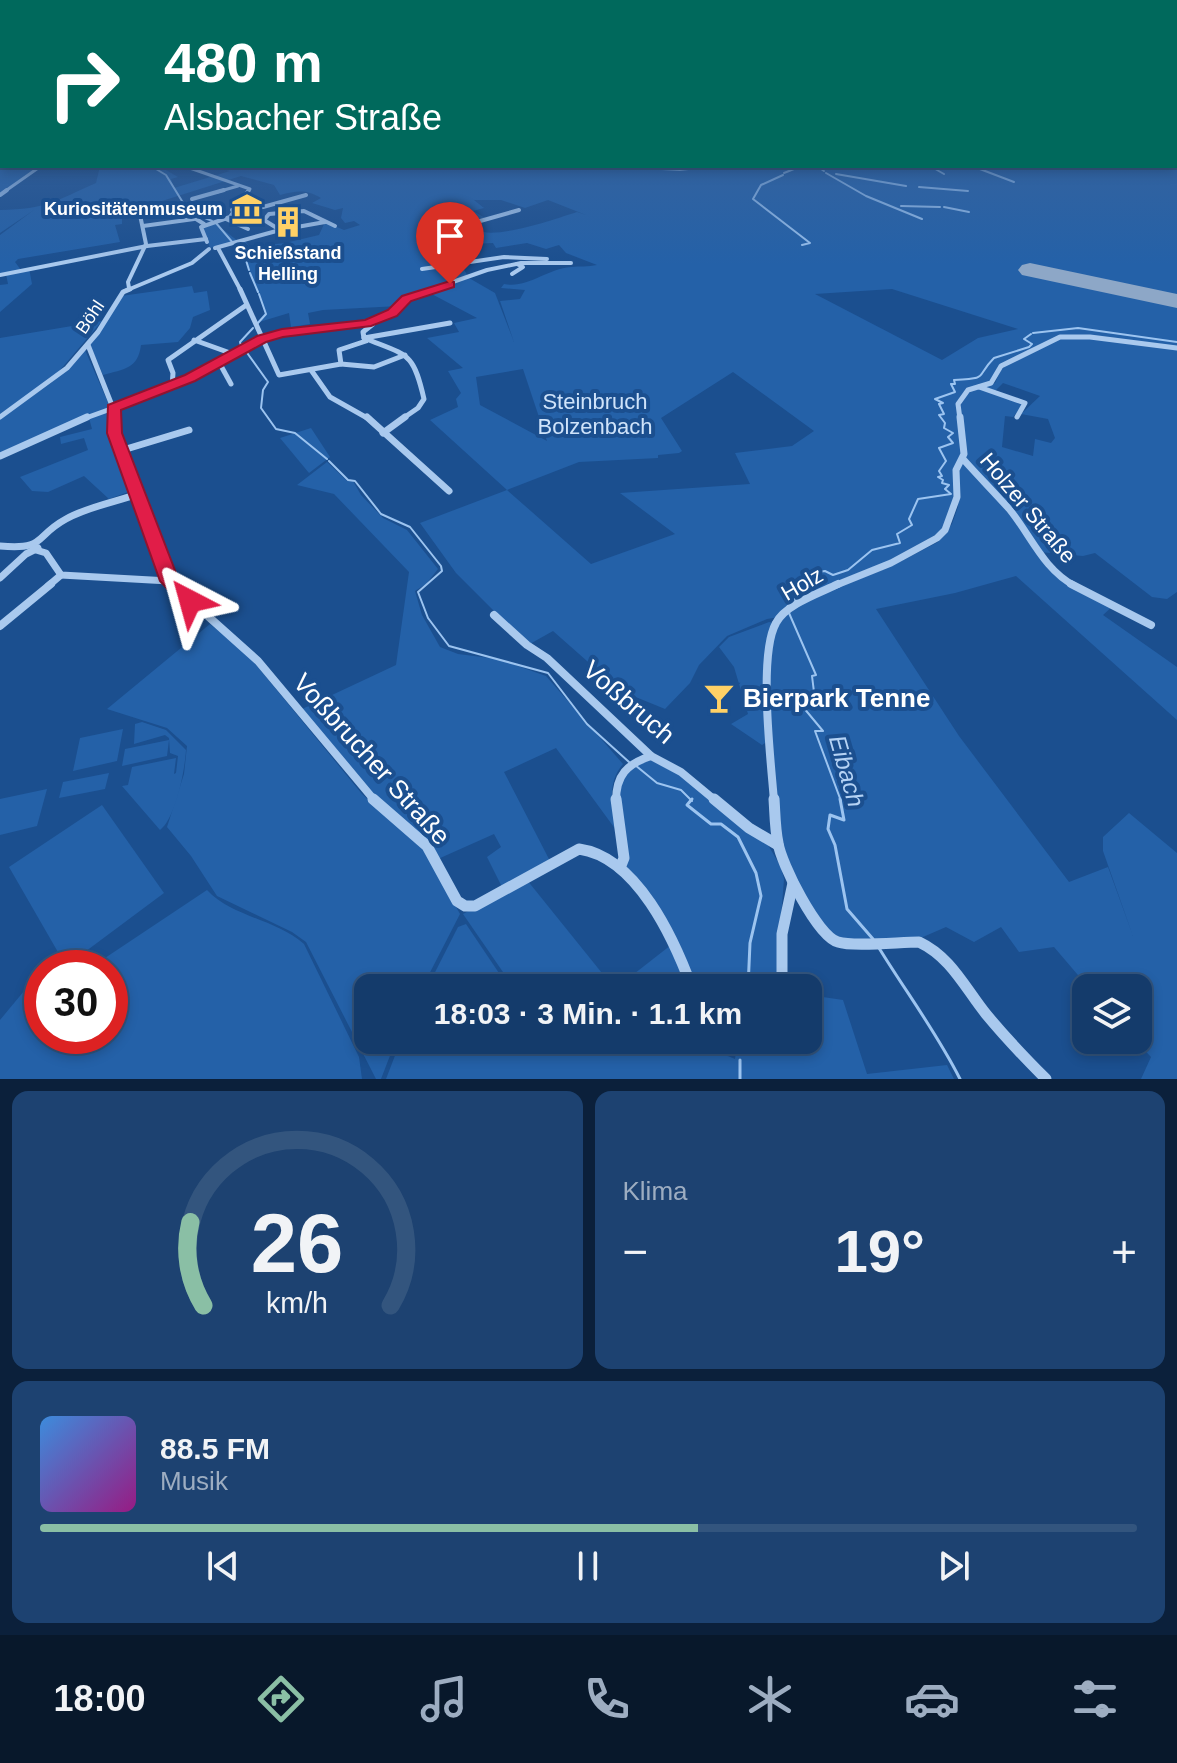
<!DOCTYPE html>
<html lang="de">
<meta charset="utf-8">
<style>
:root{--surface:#143b6b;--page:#1d4271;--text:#f1f3f6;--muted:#9dadc1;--line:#33557e;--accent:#8abfa5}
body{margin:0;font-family:Helvetica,sans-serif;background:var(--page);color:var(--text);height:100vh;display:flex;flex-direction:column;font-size:30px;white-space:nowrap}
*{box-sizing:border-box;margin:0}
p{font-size:26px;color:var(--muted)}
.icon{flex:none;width:44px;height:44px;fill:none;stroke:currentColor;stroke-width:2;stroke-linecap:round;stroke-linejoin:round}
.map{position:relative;height:1079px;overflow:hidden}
.drawer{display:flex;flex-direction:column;gap:12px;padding:12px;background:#0b203b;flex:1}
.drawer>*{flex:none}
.top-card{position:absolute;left:0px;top:0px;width:1178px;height:168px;box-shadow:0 4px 12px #0003,0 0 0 2px var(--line);background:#00695c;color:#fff;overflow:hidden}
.controls{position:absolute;left:1072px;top:974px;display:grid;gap:16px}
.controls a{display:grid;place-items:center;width:80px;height:80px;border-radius:16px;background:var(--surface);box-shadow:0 4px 12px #0003,0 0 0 2px var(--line);font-size:40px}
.speed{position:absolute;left:24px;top:950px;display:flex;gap:16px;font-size:40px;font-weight:700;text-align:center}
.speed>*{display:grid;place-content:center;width:104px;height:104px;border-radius:50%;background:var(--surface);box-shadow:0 4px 12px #0003,0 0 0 2px var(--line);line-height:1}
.speed .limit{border:12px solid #d22;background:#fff;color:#111}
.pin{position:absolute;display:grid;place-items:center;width:68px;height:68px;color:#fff;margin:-82px -34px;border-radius:50% 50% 50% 0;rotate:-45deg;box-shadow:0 0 8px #0007}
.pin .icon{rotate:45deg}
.me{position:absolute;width:88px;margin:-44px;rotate:321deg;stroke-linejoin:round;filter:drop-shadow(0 0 6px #0008)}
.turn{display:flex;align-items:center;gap:28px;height:168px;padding:0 32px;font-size:36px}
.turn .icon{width:104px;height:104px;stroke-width:2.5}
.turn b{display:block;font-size:56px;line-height:68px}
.big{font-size:60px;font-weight:700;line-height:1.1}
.drawer .widget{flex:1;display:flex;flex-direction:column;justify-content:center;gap:12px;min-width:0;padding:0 28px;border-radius:16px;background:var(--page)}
.drawer .dial{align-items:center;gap:0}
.dial svg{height:208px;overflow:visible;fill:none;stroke:var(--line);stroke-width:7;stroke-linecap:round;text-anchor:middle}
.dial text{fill:var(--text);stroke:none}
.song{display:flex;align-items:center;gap:24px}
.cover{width:96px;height:96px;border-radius:12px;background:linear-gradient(135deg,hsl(210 70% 55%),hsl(310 70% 35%))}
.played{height:8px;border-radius:4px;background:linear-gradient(90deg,var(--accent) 60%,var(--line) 60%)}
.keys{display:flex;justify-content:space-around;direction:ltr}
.heat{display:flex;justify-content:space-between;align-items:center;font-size:44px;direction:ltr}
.drawer .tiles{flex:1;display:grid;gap:12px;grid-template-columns:1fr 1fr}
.widget:last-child{grid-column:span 2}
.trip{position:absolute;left:354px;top:974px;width:468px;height:80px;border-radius:16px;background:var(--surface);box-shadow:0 4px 12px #0003,0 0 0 2px var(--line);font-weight:700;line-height:80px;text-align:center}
.tab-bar{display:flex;height:128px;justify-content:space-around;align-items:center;background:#08182b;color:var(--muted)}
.tab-bar .icon{width:56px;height:56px}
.tab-bar .current{color:var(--accent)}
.tab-bar b{font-size:36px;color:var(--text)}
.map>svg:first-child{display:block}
</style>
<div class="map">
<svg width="1177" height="1079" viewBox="0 0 1177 1079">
<rect width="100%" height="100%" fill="#1b4f8f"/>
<g fill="#2461a8" fill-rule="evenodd">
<polygon points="0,128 2,166 38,166 0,194"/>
<path d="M 1177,142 L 1177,592 L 1167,599 L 1152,597 L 1095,553 L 1083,556 L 1039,552 L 965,456 L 960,406 L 968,392 L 977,388 L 1024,403 L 1013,417 L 1005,416 L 1002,447 L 1033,456 L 1035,439 L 1051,443 L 1055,438 L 1048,419 L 1021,414 L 1040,396 L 1003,383 L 994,392 L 982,387 L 995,383 L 1001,370 L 1012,360 L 998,366 L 991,381 L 966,390 L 957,401 L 962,447 L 954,500 L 941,532 L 886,562 L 838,581 L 779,617 L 767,619 L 727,636 L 699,665 L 690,683 L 665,709 L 621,691 L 553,631 L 528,645 L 456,573 L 420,523 L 507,490 L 591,564 L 675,534 L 620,493 L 750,484 L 735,453 L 792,446 L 814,431 L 733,372 L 661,418 L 682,451 L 679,453 L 658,455 L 658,458 L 579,462 L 507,490 L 430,420 L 458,407 L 456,399 L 461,393 L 448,371 L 463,368 L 427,338 L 459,332 L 454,323 L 477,318 L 426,291 L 399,306 L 323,310 L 308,313 L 310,324 L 291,327 L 289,313 L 256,323 L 265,313 L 245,257 L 235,242 L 210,248 L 202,227 L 213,222 L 238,241 L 245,241 L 250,247 L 285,243 L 319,235 L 325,222 L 344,230 L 360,225 L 354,221 L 345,223 L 341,218 L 343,208 L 335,210 L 312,203 L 321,198 C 305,189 297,191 280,195 L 274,185 L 241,176 L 162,201 L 122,205 L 122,224 L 115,225 L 120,242 L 18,259 L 15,262 L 21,270 L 29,268 L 32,284 L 0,312 L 0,285 L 8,284 L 6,274 L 0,275 L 0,235 L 34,210 L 0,233 L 0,210 C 47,209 55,201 96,183 L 100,166 L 159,166 L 178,177 L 171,179 L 174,188 L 230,171 L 211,166 L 1176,166 ZM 474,200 L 501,200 L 525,208 L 548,200 L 586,215 L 577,212 C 555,219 496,240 477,230 L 482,225 L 479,223 L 487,219 L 473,211 L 484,208 ZM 493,243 L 496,248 L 527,243 L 546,249 L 559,245 L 566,253 L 597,265 C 588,267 580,266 571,267 C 546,269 527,289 504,284 L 501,288 L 525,290 L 520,299 L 500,301 L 514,342 L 495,293 L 469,278 L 460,263 L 455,262 L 452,245 ZM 892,289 L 1018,329 L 978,338 L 942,360 L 815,294 ZM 523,369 L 547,441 L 480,405 L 476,377 Z"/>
<path d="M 192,286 L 194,293 L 207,291 L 210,310 L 193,317 L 190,328 L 178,342 L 141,345 C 138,369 124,369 103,375 L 90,345 L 121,296 Z"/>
<polygon points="102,321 55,376 0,414 0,338"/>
<polygon points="85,350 110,407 0,454 0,419 51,383"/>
<polygon points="108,412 111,414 131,491 109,499 84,476 48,492 32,491 20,477 88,450 84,438 61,444 60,437 92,429 89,418"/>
<polygon points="311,428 330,457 309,473 280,438"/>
<path d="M 327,462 L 347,481 L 353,481 L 361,495 L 383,518 L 407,530 L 438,569 L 426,584 L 415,591 L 422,615 L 440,647 L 458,654 L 498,659 L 546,676 L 623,764 C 606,784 613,805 616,830 L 556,748 L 504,772 L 550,861 L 502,887 L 487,857 L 501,847 L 494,834 L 438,859 L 371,794 L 300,710 L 396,665 L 409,572 L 334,494 L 297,485 Z"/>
<polygon points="962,464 967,464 1064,580 1114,605 1103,615 1177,667 1177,720 1016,576 955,593 876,609 959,736 1069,882 1108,867 1133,936 1103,851 1103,837 1129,813 1177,853 1177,1079 1141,1079 1151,1057 1135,1040 1138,1040 1138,988 1089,988 1054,947 1019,952 1001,927 974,942 946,927 923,937 853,942 845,941 822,927 783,854 772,746 769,654 777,623 806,600 890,567 938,542 952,524 958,507 959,472"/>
<polygon points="769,622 774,623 765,743 762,745 731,724 748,714 734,667 719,647 729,637"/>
<polygon points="210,624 248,655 362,794 426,852 460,914 422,988 368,988 368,1040 396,1040 381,1079 376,1079 306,942 292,932 217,896 191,856 167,827 184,774 187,746 167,728 107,709"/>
<path d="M 142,722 L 166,730 L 186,750 C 185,769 176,818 160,830 L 122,786 L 128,785 L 132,767 L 176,758 L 174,774 L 176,773 L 178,756 L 170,753 L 169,738 L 165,735 L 134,744 L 135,724 Z"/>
<polygon points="123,729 117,761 73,771 80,738"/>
<polygon points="169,740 167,756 122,766 125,749"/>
<polygon points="650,760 678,774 768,845 781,867 784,879 777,967 808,983 816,996 843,1000 867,1074 947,1065 954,1079 386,1079 401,1040 543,1040 551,1053 548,1040 709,1040 718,1052 735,1059 737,1045 719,1040 808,1040 808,988 693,988 675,942 624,867 616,791 622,771"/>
<polygon points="109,773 105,789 59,798 63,782"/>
<polygon points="47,789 37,826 0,835 0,799"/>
<polygon points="102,805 164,893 66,966 9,867"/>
<polygon points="527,880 614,988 514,988 463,914"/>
<path d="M 207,890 C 232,917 276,919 304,944 L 359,1057 L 362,1079 L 0,1079 L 0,1020 L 34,979 L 42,1000 L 42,1036 L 110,1036 L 110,968 L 90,968 Z"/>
<polygon points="466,924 509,988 427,988 458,927"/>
<polygon points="671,945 687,988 616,988"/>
</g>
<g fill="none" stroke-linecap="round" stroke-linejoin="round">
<g stroke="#9cc4f0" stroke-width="2">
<polyline points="151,166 166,175 182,201"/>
<polyline points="770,166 788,169"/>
<polyline points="930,166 944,174"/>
<polyline points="972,166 1014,182"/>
<polyline points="625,167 680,170 714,166"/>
<polyline points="821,169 824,171"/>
<polyline points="784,173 799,167"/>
<polyline points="826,173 866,196 922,219"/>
<polyline points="836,174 906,186"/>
<polyline points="783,175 761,185 753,199 810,243 802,245"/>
<polyline points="919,187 968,191"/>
<polyline points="183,202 187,210"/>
<polyline points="901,206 940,207"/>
<polyline points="944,207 969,212"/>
<polyline points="191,212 212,221"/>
<polyline points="216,223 245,257 249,270"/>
<polyline points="250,273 258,292"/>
<polyline points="257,324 266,314 259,294"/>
<polyline points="1033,333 1078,328 1177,342"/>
<polyline points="241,346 240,342 253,328"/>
<polyline points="245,350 268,382 263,390 261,408 276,429 295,433 327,459"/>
<polyline points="329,461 348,480 355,481 381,514 410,527 441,566 442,571 418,592 428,618 449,646 548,673 587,724 629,762"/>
<path d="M 787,607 L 808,585 L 812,573 L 825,571 L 833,575 L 848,570 L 872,550 L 900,543 L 897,534 L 912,525 L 909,519 L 918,499 L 951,494 L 945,489 L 949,485 L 942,483 L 943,480 L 938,477 L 942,476 L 939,471 L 946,461 L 939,448 L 953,443 L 948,437 L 953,433 L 944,428 L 945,423 L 939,415 L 944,414 L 939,404 L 943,403 L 935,399 L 955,392 L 951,384 L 955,384 L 954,380 C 991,378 974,378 994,358 L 1029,347 L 1032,344 L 1024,339 L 1031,334"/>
<polyline points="789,613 816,675 812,676 814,692 810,705 803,707 823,731 815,731 841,801"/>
<polyline points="635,765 657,783 681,790 692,801"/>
</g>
<g stroke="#9cc4f0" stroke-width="3">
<polyline points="692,799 687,805 711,824 721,824 738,837 756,873 761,896 750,943 748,988"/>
<polyline points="840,799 844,820 830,815 828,829 835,845 847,909 873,939"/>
<path d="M 879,948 C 906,992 937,1033 960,1079"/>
<polyline points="740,1060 740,1079"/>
</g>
<polygon fill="#8da7c7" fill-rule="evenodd" points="1030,263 1177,294 1177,308 1022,275 1018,270 1022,265"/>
<g stroke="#a9c9ee" stroke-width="3">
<polyline points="184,166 250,189 247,192"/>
<polyline points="4,192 41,166"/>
<polyline points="217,192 238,186"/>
</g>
<g stroke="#a9c9ee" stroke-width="4">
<polyline points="0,195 7,190"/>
<polyline points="192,199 224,190"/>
<polyline points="232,210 263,207 306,195"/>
<polyline points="226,219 248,229"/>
<polyline points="143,226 194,219"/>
<polyline points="280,230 264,220 269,214 304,211 335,226"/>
<polyline points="207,242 201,227 230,217 249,190"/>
<polyline points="215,248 280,230 325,222"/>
<polyline points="218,248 241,291"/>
<polyline points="460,262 455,259 452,236 466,225 519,210"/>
<polyline points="422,269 504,257 547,259"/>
<polyline points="512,274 523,267 517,264"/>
<polyline points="0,275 147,246 206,239"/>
<polyline points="129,288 128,282 146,244 139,210 185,212 204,224"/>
<polyline points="125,291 192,263 209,249"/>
<polyline points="427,291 487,270 521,263 571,263"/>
</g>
<g stroke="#a9c9ee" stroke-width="5">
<polyline points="240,289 279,375 341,364"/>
<path d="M 373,324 L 363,332 L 364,338 C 408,356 413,351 424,399 L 418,408 L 402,419"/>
<polyline points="364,338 450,323"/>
<polyline points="194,340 233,354"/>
<polyline points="366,341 339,350 341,364 374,367 405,355"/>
<polyline points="88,345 113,408 114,419"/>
<polyline points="220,364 231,384"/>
<polyline points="311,370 330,397 369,419"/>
<polyline points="172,387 173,373 168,360 245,306"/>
<polyline points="979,387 1025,403 1017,417"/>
<polyline points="0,417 67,368 98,332 123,292 130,289"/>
<polyline points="83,419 172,387 262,339 282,333 375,321 393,313 407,298 433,289"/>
<polyline points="960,419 958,404 968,390 991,383 1001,366 1060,337 1090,337 1177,348"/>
</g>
<g stroke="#a9c9ee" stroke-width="7">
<polyline points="114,417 115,433 169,581"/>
<polyline points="367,417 449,491"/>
<polyline points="383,433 405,417"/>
<polyline points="123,450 189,430"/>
<polyline points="0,456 87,417"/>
<path d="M 963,459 C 978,476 995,493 1010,510 C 1031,536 1044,570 1075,586"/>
<path d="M 0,546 C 47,550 33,537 66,519 C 87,507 115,502 138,494"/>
<polyline points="36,550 46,553 61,575 169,581 174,586"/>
<polyline points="0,578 26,554 38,548"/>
<polyline points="48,586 61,575"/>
<polyline points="834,586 891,563 937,538 945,530 957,497 956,470 964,454 960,417"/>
</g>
<g stroke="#a9c9ee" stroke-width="8">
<polyline points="172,584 258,661 375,801"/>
<polyline points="1071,584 1151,625"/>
<polyline points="494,615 527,645 547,658 651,756 681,772 716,801"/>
<polyline points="0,626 51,584"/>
<path d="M 616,801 C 616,775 627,764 651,756"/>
<path d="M 774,801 C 771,762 758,655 776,623 C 786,604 820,593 838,584"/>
</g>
<g stroke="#a9c9ee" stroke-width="11">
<path d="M 373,799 L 427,846 L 457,901 L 465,906 L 475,906 L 579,849 C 637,857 674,939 692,988"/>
<polyline points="616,799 624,858 620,868"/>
<polyline points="714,799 749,828 778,845"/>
<path d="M 774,799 C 775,813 775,829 778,843 C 781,863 817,936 838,942 C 853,947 900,942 919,942 C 951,957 965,988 986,1014 C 1005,1037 1025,1058 1046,1079"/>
<polyline points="782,988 782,934 793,883"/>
<path d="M 715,1040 C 736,1054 763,1053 784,1040"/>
</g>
</g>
<linearGradient id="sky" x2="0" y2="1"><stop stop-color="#0f2b4f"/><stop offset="0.43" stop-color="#39639b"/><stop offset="1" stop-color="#39639b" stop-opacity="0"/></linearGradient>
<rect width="1177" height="265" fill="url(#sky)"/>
<polygon fill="#e11d48" stroke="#92132f" stroke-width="2" points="450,281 454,282 454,287 411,301 397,316 371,326 283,337 266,342 195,381 121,410 122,433 178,578 200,601 197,606 183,606 160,581 107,433 108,405 185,375 257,336 282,329 365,320 388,310 402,296"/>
<defs>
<symbol id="museum-bare" viewBox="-9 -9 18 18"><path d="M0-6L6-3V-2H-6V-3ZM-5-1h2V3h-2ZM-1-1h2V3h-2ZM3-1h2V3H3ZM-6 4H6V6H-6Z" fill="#ffd166" stroke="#1b4f8f" stroke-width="2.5" paint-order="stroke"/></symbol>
<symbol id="building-bare" viewBox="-9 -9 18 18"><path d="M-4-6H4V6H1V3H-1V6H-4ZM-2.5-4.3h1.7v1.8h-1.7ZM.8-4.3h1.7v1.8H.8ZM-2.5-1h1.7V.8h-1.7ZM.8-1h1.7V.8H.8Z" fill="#ffd166" stroke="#1b4f8f" stroke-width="2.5" paint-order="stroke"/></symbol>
<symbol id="bar-bare" viewBox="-9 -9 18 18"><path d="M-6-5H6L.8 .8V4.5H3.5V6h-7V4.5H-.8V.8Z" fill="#ffd166" stroke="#1b4f8f" stroke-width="2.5" paint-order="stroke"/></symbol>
</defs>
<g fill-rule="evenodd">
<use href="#museum-bare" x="225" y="187" width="44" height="44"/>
<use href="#building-bare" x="266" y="200" width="44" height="44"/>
<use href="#bar-bare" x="697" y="676" width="44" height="44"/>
</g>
<g text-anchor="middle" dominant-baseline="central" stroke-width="8" stroke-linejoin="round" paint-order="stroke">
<g font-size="18" font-weight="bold" fill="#fff" stroke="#1b4f8f" text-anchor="end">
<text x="223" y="209">Kuriositätenmuseum</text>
<text x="288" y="253" text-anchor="middle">Schießstand<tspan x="288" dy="21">Helling</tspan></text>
</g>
<g font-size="18" fill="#fff" stroke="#1b4f8f">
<text transform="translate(90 317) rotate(-56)">Böhl</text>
</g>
<g font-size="22" fill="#cfe3fa" stroke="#1b4f8f">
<text x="595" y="401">Steinbruch<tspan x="595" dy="25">Bolzenbach</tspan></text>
</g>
<g font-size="22" fill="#fff" stroke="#1b4f8f">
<text transform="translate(1028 508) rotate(50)">Holzer Straße</text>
<text transform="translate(802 584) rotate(-30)">Holz</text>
</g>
<g font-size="24" font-style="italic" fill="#b5d3f5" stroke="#1b4f8f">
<text transform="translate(847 771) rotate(74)">Eibach</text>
</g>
<g font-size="26" font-weight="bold" fill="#fff" stroke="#1b4f8f" text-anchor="start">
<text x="743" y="698">Bierpark Tenne</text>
</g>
<g font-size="26" fill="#fff" stroke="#1b4f8f">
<text transform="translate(629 702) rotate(41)">Voßbruch</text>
<text transform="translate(372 759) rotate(48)">Voßbrucher Straße</text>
</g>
</g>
</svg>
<div class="controls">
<a><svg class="icon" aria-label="layers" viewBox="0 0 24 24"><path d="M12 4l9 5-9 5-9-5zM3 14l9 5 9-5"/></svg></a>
</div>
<div class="speed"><div class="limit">30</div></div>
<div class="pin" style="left:450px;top:284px;background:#d93025"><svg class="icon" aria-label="arrive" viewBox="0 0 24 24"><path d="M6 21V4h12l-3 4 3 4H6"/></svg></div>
<svg class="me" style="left:190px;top:601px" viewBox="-20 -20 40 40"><path d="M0-17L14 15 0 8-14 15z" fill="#e11d48" stroke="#fff" stroke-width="4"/></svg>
<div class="trip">18:03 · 3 Min. · 1.1 km</div>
<div class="top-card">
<div class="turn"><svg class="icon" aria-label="right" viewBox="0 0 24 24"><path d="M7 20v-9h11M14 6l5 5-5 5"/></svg><div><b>480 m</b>Alsbacher Straße</div></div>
</div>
</div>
<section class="drawer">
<div class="tiles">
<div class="widget dial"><svg viewBox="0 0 100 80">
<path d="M14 69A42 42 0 1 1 86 69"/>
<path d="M14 69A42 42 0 0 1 9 37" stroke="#8abfa5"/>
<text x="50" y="56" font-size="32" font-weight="700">26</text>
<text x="50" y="72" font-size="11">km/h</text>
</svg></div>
<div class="widget"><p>Klima</p>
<div class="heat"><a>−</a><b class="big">19°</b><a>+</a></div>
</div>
<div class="widget">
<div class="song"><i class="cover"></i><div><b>88.5 FM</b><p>Musik</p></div></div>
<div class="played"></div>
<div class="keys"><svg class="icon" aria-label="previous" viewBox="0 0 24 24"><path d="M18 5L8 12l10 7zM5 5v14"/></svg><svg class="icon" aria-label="pause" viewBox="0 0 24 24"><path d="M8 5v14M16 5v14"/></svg><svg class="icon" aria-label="next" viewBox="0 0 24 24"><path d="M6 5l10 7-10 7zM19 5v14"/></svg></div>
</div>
</div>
</section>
<nav class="tab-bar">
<b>18:00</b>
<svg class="icon current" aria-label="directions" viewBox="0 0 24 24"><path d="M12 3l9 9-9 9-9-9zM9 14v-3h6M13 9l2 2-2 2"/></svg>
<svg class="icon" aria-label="music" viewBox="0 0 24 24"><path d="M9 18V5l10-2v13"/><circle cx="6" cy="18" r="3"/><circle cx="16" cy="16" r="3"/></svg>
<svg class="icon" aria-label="phone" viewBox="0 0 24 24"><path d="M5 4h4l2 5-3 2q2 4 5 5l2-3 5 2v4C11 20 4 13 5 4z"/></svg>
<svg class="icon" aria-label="climate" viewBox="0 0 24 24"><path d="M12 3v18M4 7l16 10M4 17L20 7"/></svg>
<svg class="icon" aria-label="car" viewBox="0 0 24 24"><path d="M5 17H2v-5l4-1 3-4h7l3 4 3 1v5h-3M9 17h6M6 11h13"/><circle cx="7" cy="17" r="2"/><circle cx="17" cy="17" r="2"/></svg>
<svg class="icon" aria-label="filters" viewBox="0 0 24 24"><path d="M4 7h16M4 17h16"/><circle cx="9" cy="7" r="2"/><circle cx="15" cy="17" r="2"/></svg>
</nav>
